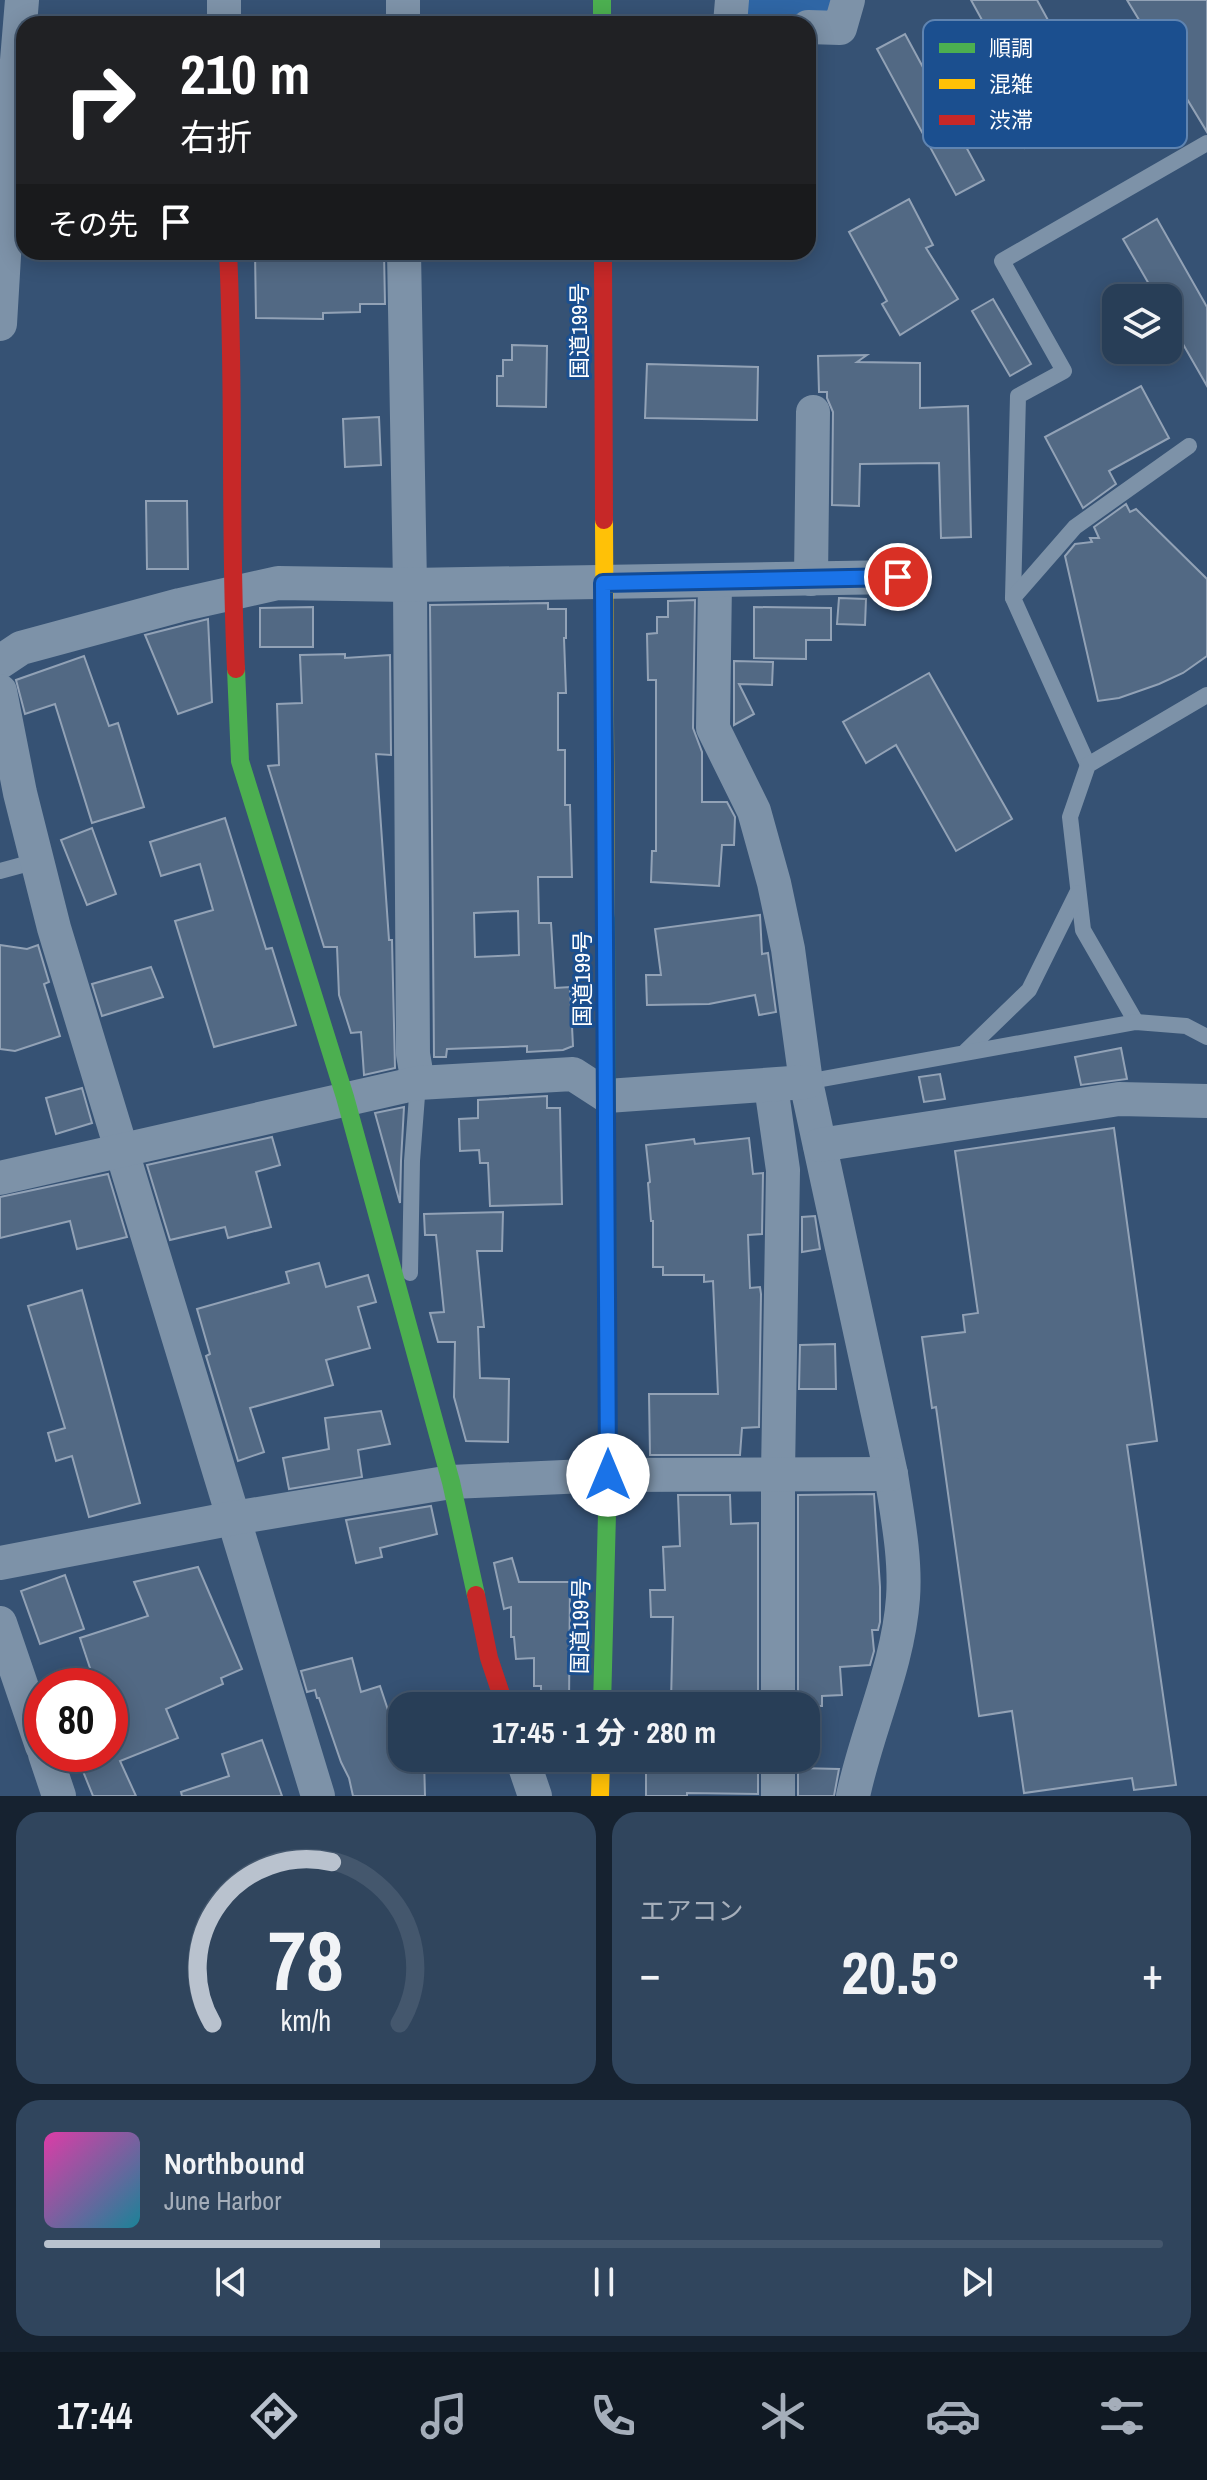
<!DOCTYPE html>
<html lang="ja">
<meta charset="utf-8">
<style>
:root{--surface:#283e57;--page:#30455d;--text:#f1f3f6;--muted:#a5aeba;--line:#44576d;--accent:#b9c2ce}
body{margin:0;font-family:"Archivo Narrow","Noto Sans JP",sans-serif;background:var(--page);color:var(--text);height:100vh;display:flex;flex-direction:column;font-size:30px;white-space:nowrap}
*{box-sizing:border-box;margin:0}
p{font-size:26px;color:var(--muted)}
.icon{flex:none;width:44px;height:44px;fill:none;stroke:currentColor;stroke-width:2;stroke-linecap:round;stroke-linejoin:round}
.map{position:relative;height:1796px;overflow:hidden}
.side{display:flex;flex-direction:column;gap:16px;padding:16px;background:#162230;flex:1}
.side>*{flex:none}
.banner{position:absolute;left:16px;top:16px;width:800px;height:244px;border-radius:24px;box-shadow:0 4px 20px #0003,0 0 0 2px var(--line);background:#202124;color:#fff;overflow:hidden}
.controls{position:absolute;left:1102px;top:284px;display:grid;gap:16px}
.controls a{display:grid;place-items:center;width:80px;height:80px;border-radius:16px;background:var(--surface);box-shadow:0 4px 20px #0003,0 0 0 2px var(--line);font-size:40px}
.speed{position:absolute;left:24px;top:1668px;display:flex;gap:16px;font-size:40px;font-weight:700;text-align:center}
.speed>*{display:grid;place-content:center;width:104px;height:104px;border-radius:50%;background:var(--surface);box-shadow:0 4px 20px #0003,0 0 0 2px var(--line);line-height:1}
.speed .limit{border:12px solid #d22;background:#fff;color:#111}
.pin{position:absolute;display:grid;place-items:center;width:68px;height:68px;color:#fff;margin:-34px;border:4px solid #fff;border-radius:50%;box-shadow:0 2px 8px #0007}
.me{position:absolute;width:88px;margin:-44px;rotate:0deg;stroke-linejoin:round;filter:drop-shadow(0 0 6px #0008)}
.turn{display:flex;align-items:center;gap:28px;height:168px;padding:0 32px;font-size:36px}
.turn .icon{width:104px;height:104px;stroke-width:2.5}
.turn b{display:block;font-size:56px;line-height:68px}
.then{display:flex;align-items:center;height:76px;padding:0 32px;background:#0003;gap:16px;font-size:30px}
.big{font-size:60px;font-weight:700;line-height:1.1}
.side .card{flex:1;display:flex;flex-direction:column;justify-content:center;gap:12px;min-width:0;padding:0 28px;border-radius:24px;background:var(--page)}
.side .dial{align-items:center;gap:0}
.dial svg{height:208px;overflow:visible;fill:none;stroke:var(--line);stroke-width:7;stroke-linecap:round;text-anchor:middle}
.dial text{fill:var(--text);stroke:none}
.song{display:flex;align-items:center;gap:24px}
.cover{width:96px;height:96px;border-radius:12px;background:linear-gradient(135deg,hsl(320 70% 55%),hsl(190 70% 35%))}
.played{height:8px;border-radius:4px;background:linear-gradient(90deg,var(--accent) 30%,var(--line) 30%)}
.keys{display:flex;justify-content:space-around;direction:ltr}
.heat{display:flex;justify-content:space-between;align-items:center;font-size:44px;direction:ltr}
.side .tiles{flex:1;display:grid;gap:16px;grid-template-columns:1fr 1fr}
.card:last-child{grid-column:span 2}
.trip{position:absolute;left:388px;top:1692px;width:432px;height:80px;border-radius:24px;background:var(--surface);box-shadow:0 4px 20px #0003,0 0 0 2px var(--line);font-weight:700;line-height:80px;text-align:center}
.dock{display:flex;height:128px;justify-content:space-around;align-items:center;background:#101923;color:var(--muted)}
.dock .icon{width:56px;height:56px}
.dock .active{color:var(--accent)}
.dock b{font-size:36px;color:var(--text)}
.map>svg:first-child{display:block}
</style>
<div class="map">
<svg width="1207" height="1796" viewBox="0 0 1207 1796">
<rect width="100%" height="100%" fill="#365274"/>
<polygon fill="#2f66a5" points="732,0 848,0 808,24 730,24"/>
<g fill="#526984" stroke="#92a2b6" stroke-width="2" fill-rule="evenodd">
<polygon points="971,0 1037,0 1060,42 1090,26 1128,94 1101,109 1114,133 1089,147 1074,121 1025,148 989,83 992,81 986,70 1004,60"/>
<polygon points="1127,0 1207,0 1207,132"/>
<polygon points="905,34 984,180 956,195 877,49"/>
<polygon points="909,199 933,245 926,248 958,299 900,335 882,304 887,301 849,232"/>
<polygon points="1157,219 1207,307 1207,386 1168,318 1168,298 1157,298 1123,239"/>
<polygon points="255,252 384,252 385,304 360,304 360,312 323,313 323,319 256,318"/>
<polygon points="993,299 1031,364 1010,376 972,311"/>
<polygon points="512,345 547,346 546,407 497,406 497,376 503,376 503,360 512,360"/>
<polygon points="867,355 857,362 920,363 920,408 968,406 971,537 941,538 939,463 860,464 859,506 832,505 833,412 827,398 827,392 819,392 818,356"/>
<polygon points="647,364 758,367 757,420 645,418"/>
<polygon points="1141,386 1169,438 1109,471 1116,484 1083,508 1045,437"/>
<polygon points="379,417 381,465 345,467 343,419"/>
<polygon points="146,501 187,501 188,569 147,569"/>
<polygon points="1126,504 1130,512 1136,509 1207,579 1207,656 1183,673 1159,684 1119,698 1098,701 1065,556 1075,544 1092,542 1090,538 1099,538 1094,527"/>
<polygon points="839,598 866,599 865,625 837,624"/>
<polygon points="695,600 693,728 702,752 702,802 727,802 735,817 734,845 722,845 719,886 651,882 652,851 656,851 656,680 648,680 647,634 657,633 657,617 668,617 668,601"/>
<path d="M 548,603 L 548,609 L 566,609 L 566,638 L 564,638 L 566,693 L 558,693 L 558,750 L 565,750 L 565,805 L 570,805 L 572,877 L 538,877 L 539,923 L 551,923 L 555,988 L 570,987 L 573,1046 L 563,1050 L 527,1052 L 527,1046 L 447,1049 L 446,1057 L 434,1057 L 430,605 ZM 518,911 L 519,955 L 475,957 L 474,913 Z"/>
<polygon points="313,607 313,647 260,647 260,608"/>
<polygon points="754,607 831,608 831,640 806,640 806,659 754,658"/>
<polygon points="208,619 212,702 178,714 145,635"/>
<polygon points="345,654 345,658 390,655 391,755 376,754 389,940 392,940 395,1068 364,1075 361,1032 351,1033 339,995 337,947 324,947 268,766 279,765 277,704 302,703 300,655"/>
<polygon points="84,656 109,726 118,723 144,807 92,823 55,704 25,714 16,680"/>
<polygon points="734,661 773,662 772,685 739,684 754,714 734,725"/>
<polygon points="929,673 1012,819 956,851 896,745 866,763 843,722"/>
<polygon points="225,818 266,949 272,948 296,1025 214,1047 175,921 213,910 200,864 161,876 150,842"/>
<polygon points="92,828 116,894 87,905 61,840"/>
<polygon points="760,915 762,954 768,953 776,1012 759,1015 755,995 709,1004 647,1005 646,975 661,975 655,929"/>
<polygon points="0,945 27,949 38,945 49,982 44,984 60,1036 15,1051 0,1049"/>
<polygon points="151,967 163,997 102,1016 92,984"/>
<polygon points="1121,1048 1127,1079 1081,1085 1075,1057"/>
<polygon points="940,1074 945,1099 924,1102 919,1077"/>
<polygon points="82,1088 92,1123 56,1134 46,1098"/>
<polygon points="547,1096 547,1108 560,1108 562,1204 490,1206 488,1163 480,1163 479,1150 460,1151 459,1119 478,1118 478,1100"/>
<polygon points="404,1107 401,1161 400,1203 375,1113"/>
<polygon points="1114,1128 1157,1441 1127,1445 1176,1785 1134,1790 1132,1778 1024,1793 1012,1711 979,1716 936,1407 932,1408 922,1337 965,1332 963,1315 978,1313 955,1151"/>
<polygon points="272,1137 280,1165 256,1172 271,1227 228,1238 225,1227 170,1240 147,1165"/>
<polygon points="749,1138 753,1174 763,1173 762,1234 748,1235 750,1288 760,1287 761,1294 759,1427 742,1428 740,1455 650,1455 649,1394 718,1394 713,1281 704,1282 704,1275 663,1275 663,1267 653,1267 653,1221 651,1221 648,1183 650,1182 646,1145 694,1139 695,1144"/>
<polygon points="108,1174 127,1237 77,1249 70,1221 0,1238 0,1197"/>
<polygon points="503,1212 502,1251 477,1251 484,1327 478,1327 480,1378 509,1379 508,1442 466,1441 454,1397 455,1342 438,1342 430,1313 444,1312 436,1235 425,1235 424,1214"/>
<polygon points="815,1216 820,1249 802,1252 802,1217"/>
<polygon points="319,1263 326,1287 368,1275 376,1302 358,1307 370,1348 326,1360 333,1385 250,1408 264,1452 238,1461 206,1356 210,1354 197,1309 289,1283 286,1272"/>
<polygon points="82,1290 140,1503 89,1517 72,1456 56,1461 48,1433 65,1428 28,1306"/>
<polygon points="835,1344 836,1389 799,1389 800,1345"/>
<polygon points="381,1411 390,1444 358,1450 362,1477 289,1489 283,1458 329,1449 325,1418"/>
<polygon points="874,1494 880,1587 880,1622 878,1630 872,1630 874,1651 870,1665 840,1667 842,1695 822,1696 822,1706 798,1706 798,1495"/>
<polygon points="678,1495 730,1495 731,1524 758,1523 758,1706 671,1702 673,1617 651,1617 650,1590 665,1590 663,1547 680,1546"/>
<polygon points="431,1506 437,1534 380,1548 382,1557 356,1563 346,1520"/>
<polygon points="512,1558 519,1582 570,1582 569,1706 541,1706 541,1686 534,1686 534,1658 516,1659 514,1637 511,1637 511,1607 504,1609 494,1563"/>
<polygon points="198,1567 242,1669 221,1678 223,1684 166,1709 178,1738 120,1761 136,1796 93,1796 76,1754 110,1754 110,1686 96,1686 80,1638 148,1616 134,1582"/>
<polygon points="65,1575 84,1629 40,1644 21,1591"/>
<polygon points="352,1658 361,1692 380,1686 398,1740 402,1740 402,1758 424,1758 425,1796 353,1796 349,1778 341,1762 319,1698 317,1698 315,1690 307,1692 301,1671"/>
<polygon points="262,1740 282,1796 182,1796 181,1792 229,1776 222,1754"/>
<polygon points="646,1758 758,1761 758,1794 687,1793 687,1796 646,1796"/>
<polygon points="798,1768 839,1769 834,1796 798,1796"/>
</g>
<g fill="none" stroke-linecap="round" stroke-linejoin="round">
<g stroke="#7d92a8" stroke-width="16">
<polyline points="1013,598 1018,396 1064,371 1002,261 1207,143"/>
<polyline points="1088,765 1013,598 1075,527 1189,446"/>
<polyline points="0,871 37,861"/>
<polyline points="1136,1022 1083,930 1070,817 1088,765 1207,695"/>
<polyline points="966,1051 1029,990 1077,893"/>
<polyline points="806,1082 1136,1022 1186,1026 1207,1037"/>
<polyline points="410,1273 412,1161 418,1083"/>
</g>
<g stroke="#7d92a8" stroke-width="34">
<polyline points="224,24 224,0"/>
<polyline points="403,24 403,0"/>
<polyline points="730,24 732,0"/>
<polyline points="808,27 840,28 848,0"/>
<polyline points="404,252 410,585 413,1054 418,1083"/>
<polyline points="0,324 12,121 22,0"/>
<polyline points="811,579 813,412"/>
<path d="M 715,581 L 713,728 L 754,811 L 774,883 L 788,949 L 806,1082 L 891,1474 C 897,1514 906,1558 903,1598 C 898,1667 867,1729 853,1796"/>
<polyline points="0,662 21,648 180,605 278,583 410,585 898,577"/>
<polyline points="0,691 20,793 54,928 318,1796"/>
<polyline points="771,1086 783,1170 778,1473 778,1706"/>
<polyline points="820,1145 1119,1099 1207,1101"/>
<polyline points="0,1178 418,1083 573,1074 607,1096 806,1082"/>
<polyline points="0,1563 234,1518 451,1482 608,1475 891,1474"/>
<polyline points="0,1623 42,1746"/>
<polyline points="45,1754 59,1796"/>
<polyline points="522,1758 535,1796"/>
<polyline points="778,1758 778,1796"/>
</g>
<g stroke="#4caf50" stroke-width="18">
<polyline points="602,0 602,24"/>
<polyline points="236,669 240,761 345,1097 451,1482 476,1595"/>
<polyline points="602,1706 608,1475 606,914"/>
</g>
<g stroke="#ffc107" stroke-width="18">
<polyline points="604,520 606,914"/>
<polyline points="600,1796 601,1758"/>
</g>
<g stroke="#c62828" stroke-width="18">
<path d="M 228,252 C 235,391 229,530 236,669"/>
<polyline points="603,252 604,520"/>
<polyline points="476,1595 489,1658 505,1706"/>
</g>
</g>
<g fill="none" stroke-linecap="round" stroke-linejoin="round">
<defs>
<polyline id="route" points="608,1475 603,583 898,577"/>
</defs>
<use href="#route" stroke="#114b97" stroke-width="20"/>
<use href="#route" stroke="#1a73e8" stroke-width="14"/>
</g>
<g text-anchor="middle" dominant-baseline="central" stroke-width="6" stroke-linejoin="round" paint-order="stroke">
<g font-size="22" fill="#fff" stroke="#1b4f8f">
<text transform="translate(579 331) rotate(-90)">国道199号</text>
<text transform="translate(582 979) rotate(-90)">国道199号</text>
<text transform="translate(580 1626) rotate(-89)">国道199号</text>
</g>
</g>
<rect x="923" y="20" width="264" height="128" rx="12" fill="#1b4f8f" stroke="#5f84b1" stroke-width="2"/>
<rect x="939" y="43" width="36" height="10" fill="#4caf50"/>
<rect x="939" y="79" width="36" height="10" fill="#ffc107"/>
<rect x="939" y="115" width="36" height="10" fill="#c62828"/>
<g font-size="22" fill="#fff">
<text x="989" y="56">順調</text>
<text x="989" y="92">混雑</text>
<text x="989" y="128">渋滞</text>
</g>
</svg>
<div class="controls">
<a><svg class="icon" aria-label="layers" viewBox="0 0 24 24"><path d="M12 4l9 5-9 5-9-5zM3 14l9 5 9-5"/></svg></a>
</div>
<div class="speed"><div class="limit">80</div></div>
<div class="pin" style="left:898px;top:577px;background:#d93025"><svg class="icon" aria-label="arrive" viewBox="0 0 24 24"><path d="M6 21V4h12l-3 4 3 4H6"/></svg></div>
<svg class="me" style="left:608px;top:1475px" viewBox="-20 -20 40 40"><circle r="19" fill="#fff"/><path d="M0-13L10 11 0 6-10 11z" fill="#1a73e8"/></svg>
<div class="trip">17:45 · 1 分 · 280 m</div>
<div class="banner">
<div class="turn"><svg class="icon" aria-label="right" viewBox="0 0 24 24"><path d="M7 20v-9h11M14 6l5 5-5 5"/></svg><div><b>210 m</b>右折</div></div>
<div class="then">その先<svg class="icon" aria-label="arrive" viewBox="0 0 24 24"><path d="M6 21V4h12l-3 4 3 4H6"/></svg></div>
</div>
</div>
<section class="side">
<div class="tiles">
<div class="card dial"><svg viewBox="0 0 100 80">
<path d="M14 69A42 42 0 1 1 86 69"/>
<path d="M14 69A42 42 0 0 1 60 7" stroke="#b9c2ce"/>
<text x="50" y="56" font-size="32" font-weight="700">78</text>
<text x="50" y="72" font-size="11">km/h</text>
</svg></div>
<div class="card"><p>エアコン</p>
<div class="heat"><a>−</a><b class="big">20.5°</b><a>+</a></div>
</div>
<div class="card">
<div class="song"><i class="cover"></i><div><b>Northbound</b><p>June Harbor</p></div></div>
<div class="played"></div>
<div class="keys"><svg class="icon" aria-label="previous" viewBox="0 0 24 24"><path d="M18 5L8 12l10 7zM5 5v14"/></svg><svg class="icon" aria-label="pause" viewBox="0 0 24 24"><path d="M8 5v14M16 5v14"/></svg><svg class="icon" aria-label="next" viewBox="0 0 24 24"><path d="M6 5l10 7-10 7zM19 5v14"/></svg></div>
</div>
</div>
</section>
<nav class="dock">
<b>17:44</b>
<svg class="icon active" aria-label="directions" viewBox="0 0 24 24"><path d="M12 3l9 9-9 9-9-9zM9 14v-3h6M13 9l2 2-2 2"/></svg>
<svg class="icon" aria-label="music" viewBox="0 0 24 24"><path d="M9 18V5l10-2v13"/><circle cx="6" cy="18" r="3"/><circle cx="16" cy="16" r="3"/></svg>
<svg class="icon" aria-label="phone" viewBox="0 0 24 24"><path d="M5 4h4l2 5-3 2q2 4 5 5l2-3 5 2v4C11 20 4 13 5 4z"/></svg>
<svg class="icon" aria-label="climate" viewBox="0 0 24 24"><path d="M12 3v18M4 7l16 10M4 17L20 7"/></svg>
<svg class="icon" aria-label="car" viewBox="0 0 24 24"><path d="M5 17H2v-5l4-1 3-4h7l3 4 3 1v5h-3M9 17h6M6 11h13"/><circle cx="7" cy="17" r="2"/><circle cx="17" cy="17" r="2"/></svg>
<svg class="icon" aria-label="filters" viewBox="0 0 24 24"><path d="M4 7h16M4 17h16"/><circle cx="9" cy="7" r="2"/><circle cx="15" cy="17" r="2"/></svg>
</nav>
